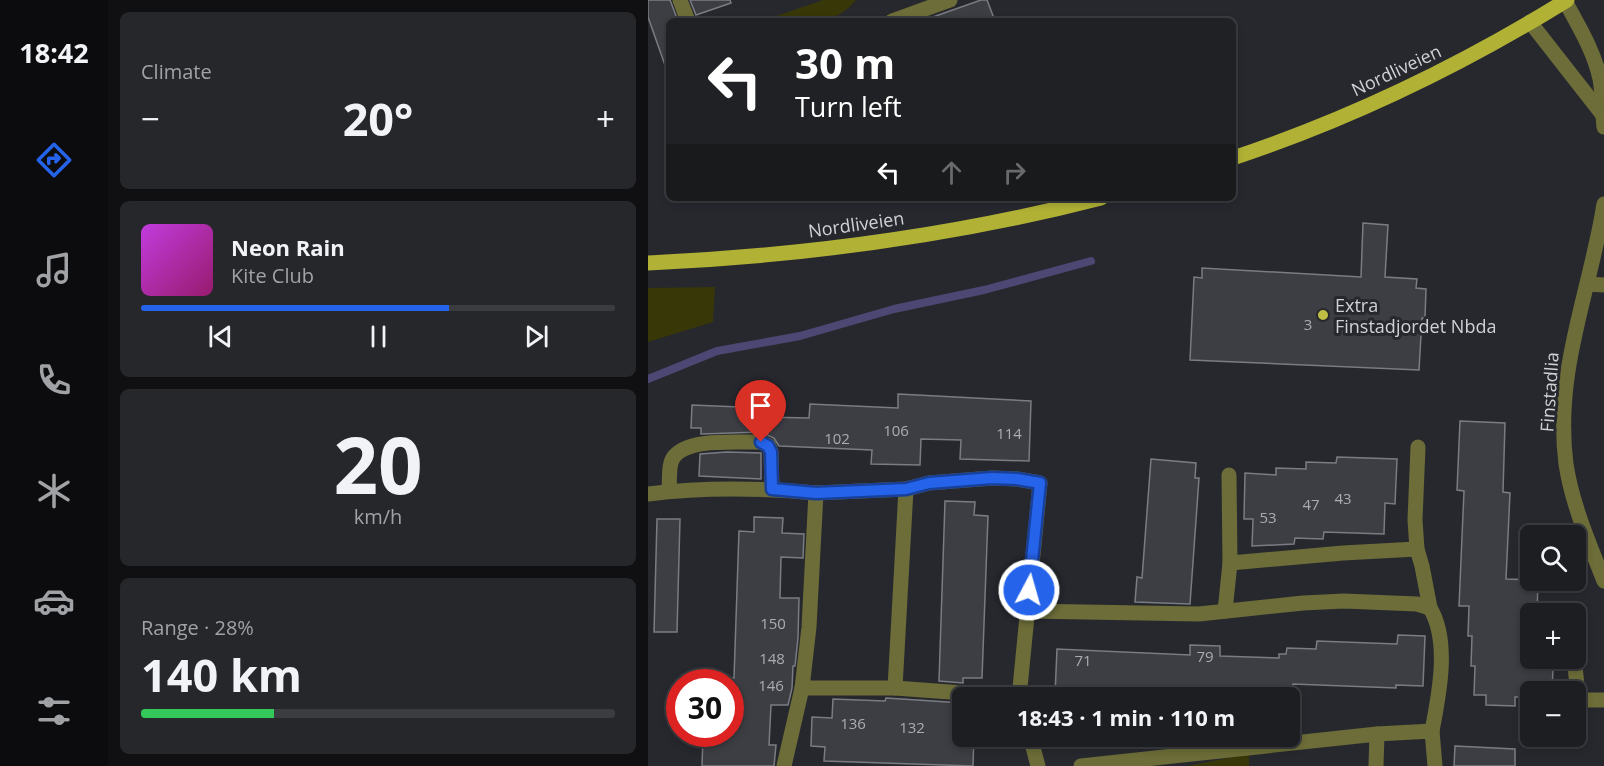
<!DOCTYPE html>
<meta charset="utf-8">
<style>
:root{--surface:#1d1e22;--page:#25272a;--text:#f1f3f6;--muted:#a0a2a5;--line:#3b3c40;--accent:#2563eb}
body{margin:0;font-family:"Open Sans",sans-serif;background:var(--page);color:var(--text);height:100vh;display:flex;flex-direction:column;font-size:22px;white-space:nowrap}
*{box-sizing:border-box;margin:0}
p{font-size:20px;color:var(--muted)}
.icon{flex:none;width:33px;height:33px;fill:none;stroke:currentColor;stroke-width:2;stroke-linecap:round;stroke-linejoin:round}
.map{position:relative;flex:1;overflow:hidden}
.panel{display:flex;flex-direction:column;gap:12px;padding:12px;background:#101013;width:540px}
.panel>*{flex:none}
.top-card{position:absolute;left:18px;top:18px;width:570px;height:183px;border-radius:9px;box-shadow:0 3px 9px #0003,0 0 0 2px var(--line);background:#202124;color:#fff;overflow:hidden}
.controls{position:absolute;left:872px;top:525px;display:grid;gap:12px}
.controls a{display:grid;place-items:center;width:66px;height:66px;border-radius:9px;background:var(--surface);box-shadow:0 3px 9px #0003,0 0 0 2px var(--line);font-size:30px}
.speed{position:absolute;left:18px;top:669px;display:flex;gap:12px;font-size:30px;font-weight:700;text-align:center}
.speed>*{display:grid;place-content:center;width:78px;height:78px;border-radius:50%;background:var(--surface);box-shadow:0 3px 9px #0003,0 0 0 2px var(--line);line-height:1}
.speed .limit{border:9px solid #d22;background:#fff;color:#111}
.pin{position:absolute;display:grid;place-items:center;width:51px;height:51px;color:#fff;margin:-62px -26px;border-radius:50% 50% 50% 0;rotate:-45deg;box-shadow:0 0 6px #0007}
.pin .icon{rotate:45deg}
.me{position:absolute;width:66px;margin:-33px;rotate:6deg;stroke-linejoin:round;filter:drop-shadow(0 0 4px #0008)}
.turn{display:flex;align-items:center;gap:21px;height:126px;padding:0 30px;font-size:27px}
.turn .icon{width:78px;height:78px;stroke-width:2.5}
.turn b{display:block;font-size:42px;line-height:51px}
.lanes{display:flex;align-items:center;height:57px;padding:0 30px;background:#0003;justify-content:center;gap:30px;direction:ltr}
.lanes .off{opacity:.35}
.big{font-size:45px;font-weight:700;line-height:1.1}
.panel .card{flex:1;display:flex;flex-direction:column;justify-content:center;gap:9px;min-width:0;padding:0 21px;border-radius:9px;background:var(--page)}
.panel .dial{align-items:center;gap:0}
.dial b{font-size:78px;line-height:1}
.song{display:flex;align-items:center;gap:18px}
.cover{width:72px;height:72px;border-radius:9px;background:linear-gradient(135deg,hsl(290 70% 55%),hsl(320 70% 35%))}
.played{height:6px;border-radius:3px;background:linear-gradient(90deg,var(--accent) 65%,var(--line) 65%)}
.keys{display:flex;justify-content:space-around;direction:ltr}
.heat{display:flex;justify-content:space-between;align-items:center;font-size:33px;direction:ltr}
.charge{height:9px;border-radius:4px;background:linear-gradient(90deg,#34c759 28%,var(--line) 0)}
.trip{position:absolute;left:304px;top:687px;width:348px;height:60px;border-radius:9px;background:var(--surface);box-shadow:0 3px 9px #0003,0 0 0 2px var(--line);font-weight:700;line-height:60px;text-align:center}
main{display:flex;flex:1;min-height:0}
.menu{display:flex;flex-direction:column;width:108px;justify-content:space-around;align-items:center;background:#0c0c0e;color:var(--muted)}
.menu .icon{width:42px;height:42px}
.menu .current{color:var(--accent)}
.menu b{font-size:27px;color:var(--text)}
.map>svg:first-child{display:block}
</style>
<main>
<nav class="menu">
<b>18:42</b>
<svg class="icon current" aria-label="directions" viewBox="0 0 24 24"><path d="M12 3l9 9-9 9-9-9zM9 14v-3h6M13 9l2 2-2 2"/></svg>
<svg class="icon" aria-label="music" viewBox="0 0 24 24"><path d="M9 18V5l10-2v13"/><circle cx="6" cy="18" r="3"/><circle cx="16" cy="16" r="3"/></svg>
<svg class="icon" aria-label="phone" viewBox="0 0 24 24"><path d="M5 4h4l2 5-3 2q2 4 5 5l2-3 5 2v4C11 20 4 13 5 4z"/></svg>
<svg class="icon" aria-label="climate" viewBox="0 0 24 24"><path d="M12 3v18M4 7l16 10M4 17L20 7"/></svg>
<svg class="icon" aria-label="car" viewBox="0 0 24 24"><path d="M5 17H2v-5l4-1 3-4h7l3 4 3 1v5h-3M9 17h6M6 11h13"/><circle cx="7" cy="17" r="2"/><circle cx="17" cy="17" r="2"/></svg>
<svg class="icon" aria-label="filters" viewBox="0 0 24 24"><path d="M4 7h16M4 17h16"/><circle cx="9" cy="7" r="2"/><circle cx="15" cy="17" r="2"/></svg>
</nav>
<section class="panel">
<div class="card"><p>Climate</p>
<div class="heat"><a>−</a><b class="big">20°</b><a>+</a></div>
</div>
<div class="card">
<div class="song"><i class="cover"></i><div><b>Neon Rain</b><p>Kite Club</p></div></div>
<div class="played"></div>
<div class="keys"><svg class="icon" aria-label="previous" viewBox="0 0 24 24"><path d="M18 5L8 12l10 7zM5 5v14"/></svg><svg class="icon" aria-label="pause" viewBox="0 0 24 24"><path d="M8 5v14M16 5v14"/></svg><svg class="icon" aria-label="next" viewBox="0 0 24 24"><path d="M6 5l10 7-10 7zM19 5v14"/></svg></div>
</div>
<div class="card dial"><b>20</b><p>km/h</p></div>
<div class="card"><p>Range · 28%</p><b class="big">140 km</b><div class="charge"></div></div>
</section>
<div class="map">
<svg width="956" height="766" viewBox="0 0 956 766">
<rect width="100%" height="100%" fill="#27282e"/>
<g fill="#373708">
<path d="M 175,0 L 208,0 C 186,29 146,21 114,21 Z"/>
<polygon points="67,287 65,322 0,342 0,288"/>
<polygon points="601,754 601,766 539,766"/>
</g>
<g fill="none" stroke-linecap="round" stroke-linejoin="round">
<polyline stroke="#4c4773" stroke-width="8" points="0,379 69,351 152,336 246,309 336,290 443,261"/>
</g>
<g fill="#3d3e44" stroke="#7b7c83" stroke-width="1.5">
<polygon points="0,0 22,0 30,21 21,21 21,68 18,68 0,17"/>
<polygon points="42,0 82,0 83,3 48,15"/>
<polygon points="333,0 339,0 347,21 283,21 282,18"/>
<polygon points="715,223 740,225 737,277 769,279 768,288 778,289 777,318 774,318 771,370 542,360 546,277 554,278 554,268 713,277"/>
<polygon points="250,394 383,401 381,461 312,459 313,440 273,439 272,465 223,464 224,450 131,446 126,438 113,432 53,434 53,428 43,428 44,405 116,408 115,417 161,418 162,404 250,408"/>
<polygon points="812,421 857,423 855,492 862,493 858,579 890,580 889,614 882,614 882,668 905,669 904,692 882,692 882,697 867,697 867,706 838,705 838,695 826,695 827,666 823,666 824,636 820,636 821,606 811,606 816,491 809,490"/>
<polygon points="79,452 113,453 113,479 51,476 52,454"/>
<polygon points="689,457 749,459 747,504 737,503 736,534 676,532 675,539 647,538 646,544 604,546 605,519 596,519 597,473 628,475 628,468 658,469 658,462 688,463"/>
<polygon points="503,459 548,463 547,478 551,478 542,604 487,602 489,577 494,578"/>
<polygon points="297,501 327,502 326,515 340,516 334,678 315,678 315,683 291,681"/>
<polygon points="106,517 135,518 134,533 156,534 155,558 133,557 132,598 151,598 150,638 147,666 145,666 144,688 140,705 123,705 121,745 128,745 126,766 54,766 55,736 70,737 70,734 82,734 82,678 86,678 91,531 106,532"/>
<polygon points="9,519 32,519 29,632 6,632"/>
<polygon points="750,635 777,636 775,686 748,685 748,688 645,684 644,698 482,698 407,695 409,649 542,655 542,645 572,646 572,656 631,658 631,654 638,654 639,648 668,649 669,641 749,644"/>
<polygon points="238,698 315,703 315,736 326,736 325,766 176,761 177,747 163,746 164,717 184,718 185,699 237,701"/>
<polygon points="807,746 867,749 867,766 806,766"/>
</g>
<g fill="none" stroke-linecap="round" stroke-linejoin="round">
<g stroke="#6c6d38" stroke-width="15">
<polyline points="32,0 40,21"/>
<path d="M 917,1 C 931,27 946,51 952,79 C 955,95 954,111 956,127"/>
<polyline points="244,21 302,0"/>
<polyline points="882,22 954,114"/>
<path d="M 956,204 C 942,293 906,371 918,464 C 924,504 941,543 956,581"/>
<polyline points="939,284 956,285"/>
<polyline points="770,447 767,520 769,549 774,566 782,608"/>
<path d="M 21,491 C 22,482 20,466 25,458 C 39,437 90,443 113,442 L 121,446 L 123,452 L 124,489"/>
<path d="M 0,494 C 55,487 113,488 168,493"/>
<polyline points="582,563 695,553 769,549"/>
<path d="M 379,611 L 551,614 L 655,603 L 696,601 L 769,604 L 782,608 C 802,641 791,695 784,731"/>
<polyline points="577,611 582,563 581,475"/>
<polyline points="926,658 930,694 935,700 956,700"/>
<polyline points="247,688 258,489"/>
<polyline points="371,697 247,688 154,688 161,627 168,493 258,489 281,483 344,478 369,479 392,483 371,698"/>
<polyline points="382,736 390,766"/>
<polyline points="136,766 154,688"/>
<polyline points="433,766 729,734 784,731 787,766"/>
<polyline points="728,766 729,734"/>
</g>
<g stroke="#b0b135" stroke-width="15">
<path d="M 585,158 C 702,119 814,65 919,0"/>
<path d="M 0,263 C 152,256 306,236 453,198"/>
</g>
</g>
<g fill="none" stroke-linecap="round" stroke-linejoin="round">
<defs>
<polyline id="route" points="113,442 120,446 123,452 124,489 168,493 258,489 281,483 344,478 369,479 392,483 381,590"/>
</defs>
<use href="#route" stroke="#184099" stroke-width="15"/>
<use href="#route" stroke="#2563eb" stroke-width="10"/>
</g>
<circle fill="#bebf42" stroke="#27282e" stroke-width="2" cx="675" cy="315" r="6"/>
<g text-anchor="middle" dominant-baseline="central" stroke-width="6" stroke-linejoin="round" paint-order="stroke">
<g font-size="15" fill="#abacb1">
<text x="660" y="324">3</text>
<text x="248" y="430">106</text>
<text x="361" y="433">114</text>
<text x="189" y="438">102</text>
<text x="695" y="498">43</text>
<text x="663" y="504">47</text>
<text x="620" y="517">53</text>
<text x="125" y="623">150</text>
<text x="557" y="656">79</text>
<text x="124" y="658">148</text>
<text x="435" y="660">71</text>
<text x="123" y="685">146</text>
<text x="205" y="723">136</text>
<text x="264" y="727">132</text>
</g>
<g font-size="18" fill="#d0d1d5" stroke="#27282e">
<text transform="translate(748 70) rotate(-25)">Nordliveien</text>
<text transform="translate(208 224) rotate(-8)">Nordliveien</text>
<text transform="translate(901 392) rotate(-86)">Finstadlia</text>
</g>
<g font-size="18" fill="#d0d1d5" stroke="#27282e" text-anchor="start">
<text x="687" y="305">Extra<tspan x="687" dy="21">Finstadjordet Nbda</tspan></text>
</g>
</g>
</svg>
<div class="controls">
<a><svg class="icon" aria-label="search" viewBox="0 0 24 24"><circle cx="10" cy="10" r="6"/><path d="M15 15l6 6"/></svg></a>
<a>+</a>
<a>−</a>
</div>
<div class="speed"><div class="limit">30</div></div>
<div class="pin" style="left:113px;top:442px;background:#d93025"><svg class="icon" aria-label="arrive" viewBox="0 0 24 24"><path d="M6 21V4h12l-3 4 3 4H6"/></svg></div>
<svg class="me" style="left:381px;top:590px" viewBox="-20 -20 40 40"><circle r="17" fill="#2563eb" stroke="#fff" stroke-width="3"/><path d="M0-11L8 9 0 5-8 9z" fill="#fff"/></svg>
<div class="trip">18:43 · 1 min · 110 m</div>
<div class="top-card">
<div class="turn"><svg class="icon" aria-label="left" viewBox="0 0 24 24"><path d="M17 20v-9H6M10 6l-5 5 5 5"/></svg><div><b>30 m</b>Turn left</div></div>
<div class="lanes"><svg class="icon" aria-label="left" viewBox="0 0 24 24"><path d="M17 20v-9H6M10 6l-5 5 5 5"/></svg><svg class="icon off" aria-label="ahead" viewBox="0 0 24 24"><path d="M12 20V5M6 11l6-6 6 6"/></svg><svg class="icon off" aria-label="right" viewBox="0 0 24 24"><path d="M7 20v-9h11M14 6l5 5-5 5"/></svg></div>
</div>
</div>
</main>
